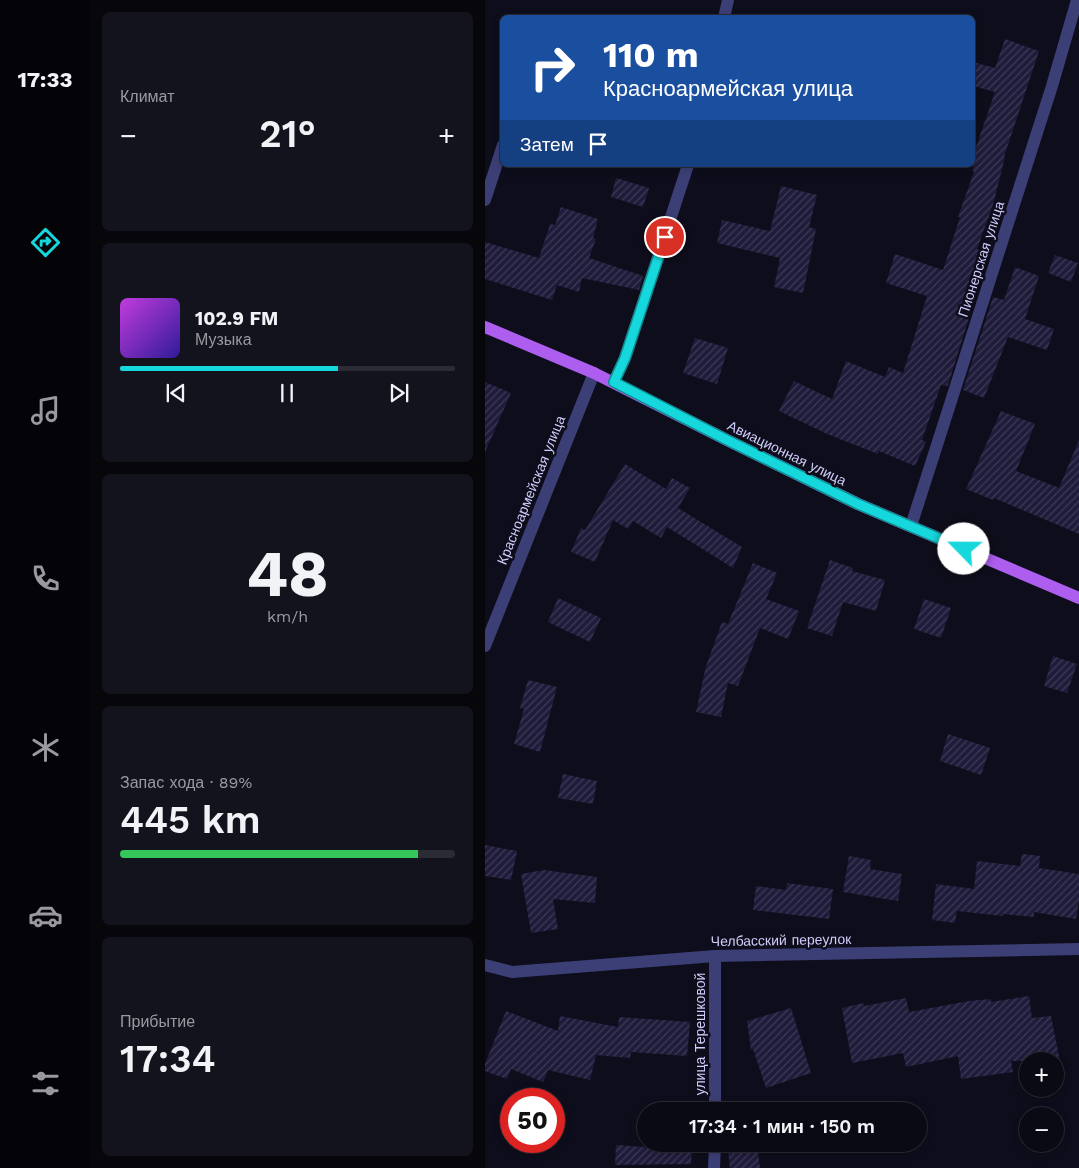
<!DOCTYPE html>
<html lang="ru">
<meta charset="utf-8">
<style>
:root{--surface:#0a0a14;--page:#13131d;--text:#f1f3f6;--muted:#999aa0;--line:#2a2b34;--accent:#16d8dc}
body{margin:0;font-family:"Work Sans",sans-serif;background:var(--page);color:var(--text);height:100vh;display:flex;flex-direction:column;font-size:19px;white-space:nowrap}
*{box-sizing:border-box;margin:0}
p{font-size:16px;color:var(--muted)}
.icon{flex:none;width:28px;height:28px;fill:none;stroke:currentColor;stroke-width:2;stroke-linecap:round;stroke-linejoin:round}
.map{position:relative;flex:1;overflow:hidden}
.sheet{display:flex;flex-direction:column;gap:12px;padding:12px;background:#06060b;width:395px}
.sheet>*{flex:none}
.top-card{position:absolute;left:15px;top:15px;width:475px;height:152px;border-radius:8px;box-shadow:0 2px 8px #0003,0 0 0 1px var(--line);background:#1a4fa0;color:#fff;overflow:hidden}
.fabs{position:absolute;left:534px;top:1052px;display:grid;gap:10px}
.fabs a{display:grid;place-items:center;width:45px;height:45px;border-radius:50%;background:var(--surface);box-shadow:0 2px 8px #0003,0 0 0 1px var(--line);font-size:25px}
.speed{position:absolute;left:15px;top:1088px;display:flex;gap:10px;font-size:25px;font-weight:700;text-align:center}
.speed>*{display:grid;place-content:center;width:65px;height:65px;border-radius:50%;background:var(--surface);box-shadow:0 2px 8px #0003,0 0 0 1px var(--line);line-height:1}
.speed .limit{border:8px solid #d22;background:#fff;color:#111}
.pin{position:absolute;display:grid;place-items:center;width:42px;height:42px;color:#fff;margin:-21px;border:2px solid #fff;border-radius:50%;box-shadow:0 1px 5px #0007}
.me{position:absolute;width:55px;margin:-28px;rotate:293deg;stroke-linejoin:round;filter:drop-shadow(0 0 4px #0008)}
.turn{display:flex;align-items:center;gap:18px;height:105px;padding:0 20px;font-size:22px}
.turn .icon{width:65px;height:65px;stroke-width:2.5}
.turn b{display:block;font-size:35px;line-height:42px}
.then{display:flex;align-items:center;height:48px;padding:0 20px;background:#0003;gap:10px;font-size:19px}
.big{font-size:38px;font-weight:600;line-height:1.1}
.sheet .tile{flex:1;display:flex;flex-direction:column;justify-content:center;gap:8px;min-width:0;padding:0 18px;border-radius:8px;background:var(--page)}
.sheet .dial{align-items:center;gap:0}
.dial b{font-size:65px;line-height:1}
.song{display:flex;align-items:center;gap:15px}
.cover{width:60px;height:60px;border-radius:8px;background:linear-gradient(135deg,hsl(290 70% 55%),hsl(250 70% 35%))}
.played{height:5px;border-radius:2px;background:linear-gradient(90deg,var(--accent) 65%,var(--line) 65%)}
.keys{display:flex;justify-content:space-around;direction:ltr}
.heat{display:flex;justify-content:space-between;align-items:center;font-size:28px;direction:ltr}
.charge{height:8px;border-radius:4px;background:linear-gradient(90deg,#34c759 89%,var(--line) 0)}
.trip{position:absolute;left:152px;top:1102px;width:290px;height:50px;border-radius:25px;background:var(--surface);box-shadow:0 2px 8px #0003,0 0 0 1px var(--line);font-weight:600;line-height:50px;text-align:center}
main{display:flex;flex:1;min-height:0}
.menu{display:flex;flex-direction:column;width:90px;justify-content:space-around;align-items:center;background:#040408;color:var(--muted)}
.menu .icon{width:35px;height:35px}
.menu .current{color:var(--accent)}
.menu b{font-size:22px;color:var(--text)}
.map>svg:first-child{display:block}
</style>
<main>
<nav class="menu">
<b>17:33</b>
<svg class="icon current" aria-label="directions" viewBox="0 0 24 24"><path d="M12 3l9 9-9 9-9-9zM9 14v-3h6M13 9l2 2-2 2"/></svg>
<svg class="icon" aria-label="music" viewBox="0 0 24 24"><path d="M9 18V5l10-2v13"/><circle cx="6" cy="18" r="3"/><circle cx="16" cy="16" r="3"/></svg>
<svg class="icon" aria-label="phone" viewBox="0 0 24 24"><path d="M5 4h4l2 5-3 2q2 4 5 5l2-3 5 2v4C11 20 4 13 5 4z"/></svg>
<svg class="icon" aria-label="climate" viewBox="0 0 24 24"><path d="M12 3v18M4 7l16 10M4 17L20 7"/></svg>
<svg class="icon" aria-label="car" viewBox="0 0 24 24"><path d="M5 17H2v-5l4-1 3-4h7l3 4 3 1v5h-3M9 17h6M6 11h13"/><circle cx="7" cy="17" r="2"/><circle cx="17" cy="17" r="2"/></svg>
<svg class="icon" aria-label="filters" viewBox="0 0 24 24"><path d="M4 7h16M4 17h16"/><circle cx="9" cy="7" r="2"/><circle cx="15" cy="17" r="2"/></svg>
</nav>
<section class="sheet">
<div class="tile"><p>Климат</p>
<div class="heat"><a>−</a><b class="big">21°</b><a>+</a></div>
</div>
<div class="tile">
<div class="song"><i class="cover"></i><div><b>102.9 FM</b><p>Музыка</p></div></div>
<div class="played"></div>
<div class="keys"><svg class="icon" aria-label="previous" viewBox="0 0 24 24"><path d="M18 5L8 12l10 7zM5 5v14"/></svg><svg class="icon" aria-label="pause" viewBox="0 0 24 24"><path d="M8 5v14M16 5v14"/></svg><svg class="icon" aria-label="next" viewBox="0 0 24 24"><path d="M6 5l10 7-10 7zM19 5v14"/></svg></div>
</div>
<div class="tile dial"><b>48</b><p>km/h</p></div>
<div class="tile"><p>Запас хода · 89%</p><b class="big">445 km</b><div class="charge"></div></div>
<div class="tile"><p>Прибытие</p><b class="big">17:34</b></div>
</section>
<div class="map">
<svg width="594" height="1168" viewBox="0 0 594 1168">
<defs>
<pattern id="building-hatch" width="6" height="6" patternUnits="userSpaceOnUse" patternTransform="scale(1.25)"><rect width="6" height="6" fill="#1f1b3a"/><path d="M-1 1l2-2M0 6l6-6M5 7l2-2" fill="none" stroke="#3e3b57"/></pattern>
</defs>
<rect width="100%" height="100%" fill="#0e0d1b"/>
<g fill="url(#building-hatch)">
<polygon points="520,39 554,51 519,157 520,157 508,205 492,249 496,251 483,289 492,292 463,385 462,386 456,385 437,440 441,442 430,466 394,451 393,454 342,434 294,411 309,381 347,399 361,361 400,377 404,367 418,373 442,296 401,283 410,254 458,270 475,217 473,217 489,172 488,171 488,156 510,92 488,86 488,62 510,68"/>
<polygon points="131,178 164,188 158,207 126,197"/>
<polygon points="296,186 332,195 324,227 331,229 318,293 289,287 295,258 232,243 237,220 285,231"/>
<polygon points="76,207 113,219 108,238 111,239 104,258 158,276 154,290 97,278 94,292 72,285 67,300 0,279 0,242 54,258 65,224 70,225"/>
<polygon points="570,255 593,263 586,282 563,273"/>
<polygon points="530,267 554,276 540,319 569,329 562,350 523,337 499,398 478,390 508,297 519,300"/>
<polygon points="210,338 243,348 232,384 198,373"/>
<polygon points="0,382 26,393 0,452"/>
<polygon points="516,411 550,424 531,471 574,488 594,440 594,534 509,498 508,500 481,489"/>
<polygon points="140,464 181,489 187,478 205,488 193,508 257,547 248,568 182,527 176,538 148,521 143,529 128,520 110,562 86,552 96,528 100,530"/>
<polygon points="345,560 368,568 367,571 400,580 391,611 358,602 347,636 322,628"/>
<polygon points="268,563 292,573 281,599 314,611 303,639 275,628 253,686 243,683 236,717 211,712 221,666 237,622 243,624"/>
<polygon points="73,598 116,618 105,642 63,622"/>
<polygon points="439,599 466,608 456,638 429,629"/>
<polygon points="568,656 592,664 582,693 559,686"/>
<polygon points="43,680 72,687 55,752 29,744 39,709 35,708"/>
<polygon points="463,734 505,748 496,775 455,761"/>
<polygon points="78,774 112,781 108,804 73,798"/>
<polygon points="0,845 32,851 26,880 0,876"/>
<polygon points="537,854 555,856 554,868 594,874 594,901 591,919 549,912 549,917 518,914 517,916 472,911 470,923 447,920 451,884 489,889 492,861 535,866"/>
<polygon points="364,856 386,860 385,869 417,874 413,901 358,892"/>
<polygon points="59,870 112,877 110,903 68,899 73,929 46,933 36,874"/>
<polygon points="302,883 348,889 344,919 268,910 271,886 301,890"/>
<polygon points="544,996 547,1018 566,1016 575,1061 526,1061 528,1072 476,1079 473,1056 421,1067 418,1053 367,1063 357,1008 379,1003 379,1006 421,998 424,1012 484,1001 506,999 506,1002"/>
<polygon points="306,1008 326,1073 281,1088 268,1049 266,1050 262,1021"/>
<polygon points="21,1011 73,1031 75,1016 133,1027 134,1017 205,1022 202,1056 146,1052 145,1058 111,1055 105,1080 63,1070 58,1082 26,1069 22,1079 0,1071 0,1064"/>
<polygon points="174,1144 204,1144 204,1150 207,1150 206,1164 130,1165 131,1145 174,1148"/>
<polygon points="242,1144 272,1144 275,1168 245,1168"/>
</g>
<g fill="none" stroke-linecap="round" stroke-linejoin="round">
<g stroke="#3c3f76" stroke-width="12">
<polyline points="239,18 243,0"/>
<polyline points="0,200 18,145"/>
<polyline points="129,382 140,358 203,165"/>
<polyline points="426,526 567,86 592,0"/>
<polyline points="0,646 109,373"/>
<polyline points="0,965 27,972 230,956 594,949"/>
<polyline points="230,1111 230,956"/>
<polyline points="229,1168 230,1144"/>
</g>
<polyline stroke="#ad5eef" stroke-width="12" points="0,327 109,373 242,440 373,504 594,598"/>
</g>
<g fill="none" stroke-linecap="round" stroke-linejoin="round">
<defs>
<polyline id="route" points="180,237 140,358 129,382 242,440 373,504 479,549"/>
</defs>
<use href="#route" stroke="#0e8c8f" stroke-width="12"/>
<use href="#route" stroke="#16d8dc" stroke-width="9"/>
</g>
<g text-anchor="middle" dominant-baseline="central" stroke-width="5" stroke-linejoin="round" paint-order="stroke">
<g font-size="14" fill="#ceccfa" stroke="#0e0d1b">
<text transform="translate(496 259) rotate(-72)">Пионерская улица</text>
<text transform="translate(302 453) rotate(26)">Авиационная улица</text>
<text transform="translate(46 490) rotate(-68)">Красноармейская улица</text>
<text transform="translate(296 940) rotate(-1)">Челбасский переулок</text>
<text transform="translate(215 1034) rotate(-90)">улица Терешковой</text>
</g>
</g>
</svg>
<div class="fabs">
<a>+</a>
<a>−</a>
</div>
<div class="speed"><div class="limit">50</div></div>
<div class="pin" style="left:180px;top:237px;background:#d93025"><svg class="icon" aria-label="arrive" viewBox="0 0 24 24"><path d="M6 21V4h12l-3 4 3 4H6"/></svg></div>
<svg class="me" style="left:479px;top:549px" viewBox="-20 -20 40 40"><circle r="19" fill="#fff"/><path d="M0-13L10 11 0 6-10 11z" fill="#16d8dc"/></svg>
<div class="trip">17:34 · 1 мин · 150 m</div>
<div class="top-card">
<div class="turn"><svg class="icon" aria-label="right" viewBox="0 0 24 24"><path d="M7 20v-9h11M14 6l5 5-5 5"/></svg><div><b>110 m</b>Красноармейская улица</div></div>
<div class="then">Затем<svg class="icon" aria-label="arrive" viewBox="0 0 24 24"><path d="M6 21V4h12l-3 4 3 4H6"/></svg></div>
</div>
</div>
</main>
